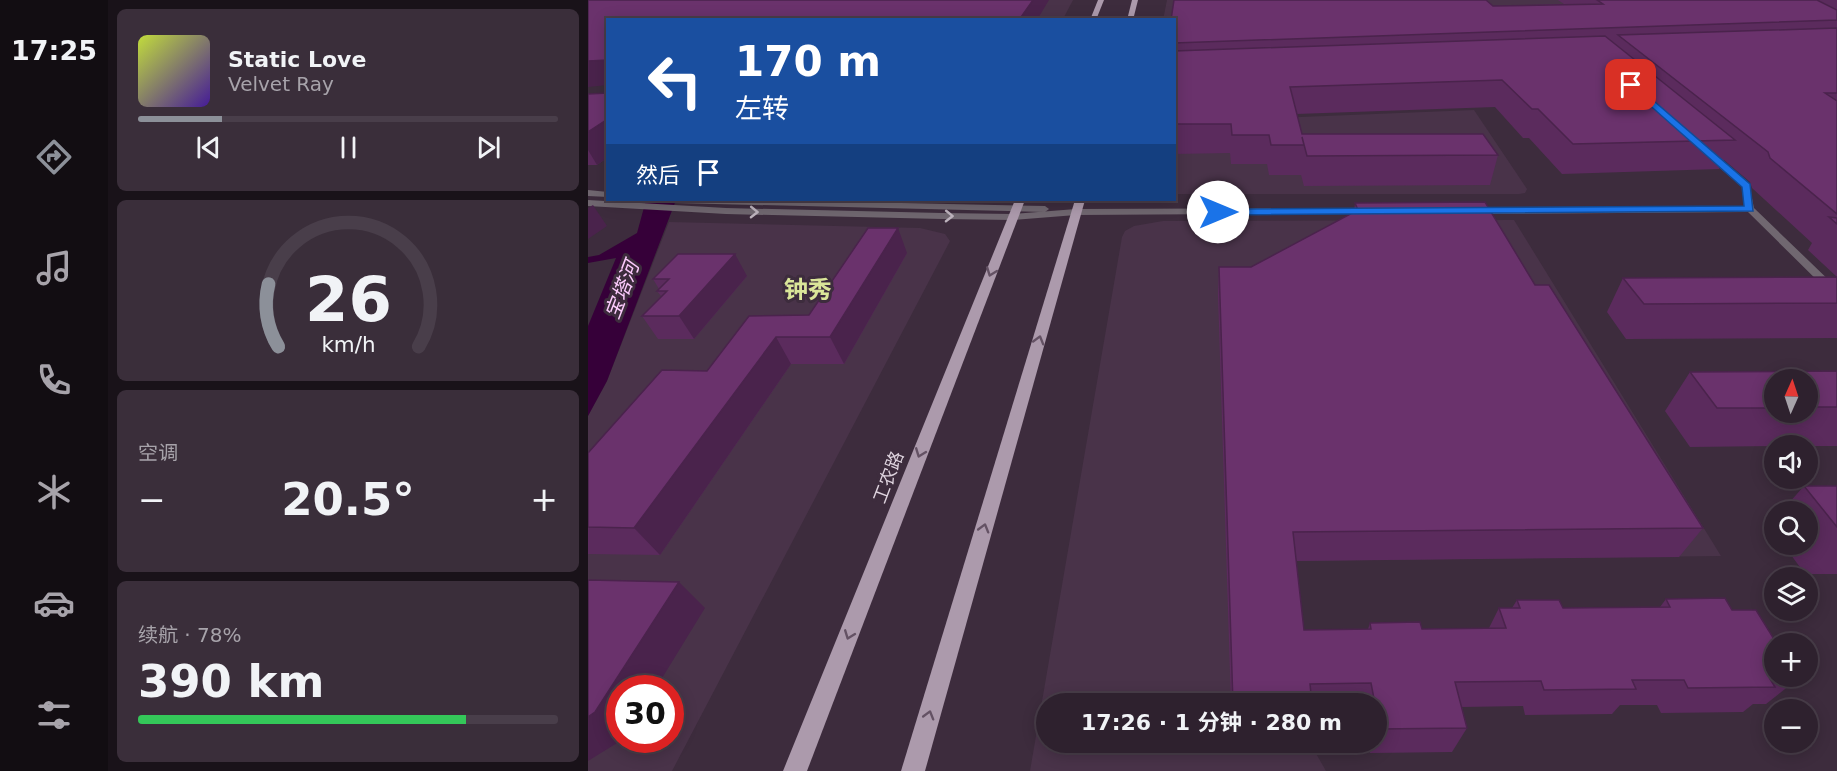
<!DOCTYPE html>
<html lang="zh">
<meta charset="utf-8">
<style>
:root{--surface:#2e212e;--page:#3a2e3a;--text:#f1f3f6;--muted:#a7a3aa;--line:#493e4a;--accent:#8c9099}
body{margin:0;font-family:"DejaVu Sans","Noto Sans SC",sans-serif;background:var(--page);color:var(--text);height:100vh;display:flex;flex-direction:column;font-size:22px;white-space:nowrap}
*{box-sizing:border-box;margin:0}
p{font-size:20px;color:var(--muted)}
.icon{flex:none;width:33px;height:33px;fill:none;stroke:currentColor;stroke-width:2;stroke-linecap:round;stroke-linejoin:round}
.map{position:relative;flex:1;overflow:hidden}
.panel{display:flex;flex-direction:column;gap:9px;padding:9px;background:#191219;width:480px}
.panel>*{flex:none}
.top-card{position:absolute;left:18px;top:18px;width:570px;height:183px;border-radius:0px;box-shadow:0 3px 15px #0003,0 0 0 2px var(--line);background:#1a4fa0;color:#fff;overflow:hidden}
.needle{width:39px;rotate:3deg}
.tools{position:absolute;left:1176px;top:369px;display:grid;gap:12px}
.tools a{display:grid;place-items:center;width:54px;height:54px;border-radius:50%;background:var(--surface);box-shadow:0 3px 15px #0003,0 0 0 2px var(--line);font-size:30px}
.speed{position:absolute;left:18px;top:675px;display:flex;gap:12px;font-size:30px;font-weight:700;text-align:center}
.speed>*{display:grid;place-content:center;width:78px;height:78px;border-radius:50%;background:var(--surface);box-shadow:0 3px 15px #0003,0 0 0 2px var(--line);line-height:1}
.speed .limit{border:9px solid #d22;background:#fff;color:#111}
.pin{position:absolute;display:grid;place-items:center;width:51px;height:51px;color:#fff;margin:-26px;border-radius:12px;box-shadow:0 3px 9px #0006}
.me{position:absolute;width:66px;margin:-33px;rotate:90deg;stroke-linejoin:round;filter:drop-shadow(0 0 4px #0008)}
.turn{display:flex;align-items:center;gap:21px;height:126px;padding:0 30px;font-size:27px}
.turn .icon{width:78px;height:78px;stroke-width:2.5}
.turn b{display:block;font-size:42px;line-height:51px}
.then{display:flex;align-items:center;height:57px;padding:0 30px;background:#0003;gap:12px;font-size:22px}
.big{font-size:45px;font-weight:700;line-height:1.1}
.panel .widget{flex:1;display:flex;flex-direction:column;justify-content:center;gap:9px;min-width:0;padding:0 21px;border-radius:9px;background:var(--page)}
.panel .dial{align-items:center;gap:0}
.dial svg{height:156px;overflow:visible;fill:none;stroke:var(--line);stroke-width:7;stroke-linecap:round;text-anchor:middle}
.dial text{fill:var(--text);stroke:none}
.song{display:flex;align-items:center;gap:18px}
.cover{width:72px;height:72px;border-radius:9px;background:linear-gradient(135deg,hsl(70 70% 55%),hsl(260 70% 35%))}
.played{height:6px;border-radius:3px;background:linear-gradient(90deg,var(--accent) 20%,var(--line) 20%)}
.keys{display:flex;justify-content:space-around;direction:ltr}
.heat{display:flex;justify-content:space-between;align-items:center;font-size:33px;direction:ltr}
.charge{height:9px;border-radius:4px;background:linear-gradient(90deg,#34c759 78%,var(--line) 0)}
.trip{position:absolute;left:448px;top:693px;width:351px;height:60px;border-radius:30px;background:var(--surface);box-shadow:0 3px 15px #0003,0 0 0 2px var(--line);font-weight:700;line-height:60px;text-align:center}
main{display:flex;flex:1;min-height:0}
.menu{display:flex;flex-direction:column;width:108px;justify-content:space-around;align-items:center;background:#120d12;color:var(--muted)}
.menu .icon{width:42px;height:42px}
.menu .selected{color:var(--accent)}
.menu b{font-size:27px;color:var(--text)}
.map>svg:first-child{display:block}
</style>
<main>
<nav class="menu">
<b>17:25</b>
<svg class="icon selected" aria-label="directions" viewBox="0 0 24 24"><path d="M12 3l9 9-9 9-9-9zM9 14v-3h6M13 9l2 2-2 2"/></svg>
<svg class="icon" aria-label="music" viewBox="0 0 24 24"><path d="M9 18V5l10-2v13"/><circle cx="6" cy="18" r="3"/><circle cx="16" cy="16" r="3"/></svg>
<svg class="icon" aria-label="phone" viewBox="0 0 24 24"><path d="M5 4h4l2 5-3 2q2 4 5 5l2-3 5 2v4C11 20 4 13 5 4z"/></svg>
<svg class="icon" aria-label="climate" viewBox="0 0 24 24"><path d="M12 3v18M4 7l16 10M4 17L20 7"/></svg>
<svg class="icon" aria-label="car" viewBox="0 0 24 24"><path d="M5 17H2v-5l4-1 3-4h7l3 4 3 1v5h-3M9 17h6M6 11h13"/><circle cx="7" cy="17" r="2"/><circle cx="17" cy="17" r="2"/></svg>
<svg class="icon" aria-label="filters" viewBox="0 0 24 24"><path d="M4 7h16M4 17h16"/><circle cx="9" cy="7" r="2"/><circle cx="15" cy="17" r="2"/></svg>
</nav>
<section class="panel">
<div class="widget">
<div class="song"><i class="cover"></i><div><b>Static Love</b><p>Velvet Ray</p></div></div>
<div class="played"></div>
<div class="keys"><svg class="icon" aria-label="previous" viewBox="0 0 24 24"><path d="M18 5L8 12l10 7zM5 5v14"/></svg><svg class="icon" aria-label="pause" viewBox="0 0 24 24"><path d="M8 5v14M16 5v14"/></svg><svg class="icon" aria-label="next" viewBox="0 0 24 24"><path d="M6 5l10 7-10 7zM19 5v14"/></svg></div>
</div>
<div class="widget dial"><svg viewBox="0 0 100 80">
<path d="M14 69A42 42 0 1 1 86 69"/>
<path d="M14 69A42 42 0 0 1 9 37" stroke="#8c9099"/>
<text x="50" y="56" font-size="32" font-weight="700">26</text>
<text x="50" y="72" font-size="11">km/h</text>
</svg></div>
<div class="widget"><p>空调</p>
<div class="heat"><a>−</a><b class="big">20.5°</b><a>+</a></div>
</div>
<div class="widget"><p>续航 · 78%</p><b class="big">390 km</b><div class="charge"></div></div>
</section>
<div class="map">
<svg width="1249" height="771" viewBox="0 0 1249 771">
<rect width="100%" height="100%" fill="#3d2c3d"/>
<g fill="#493349" fill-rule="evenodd">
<polygon points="445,0 485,0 475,19 423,20"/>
<polygon points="579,0 616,0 617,121 886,110 939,189 937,193 931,194 587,194 586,20 575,20"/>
<polygon points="889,0 1001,0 1013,12 903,13"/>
<polygon points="926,220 1133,556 701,561 716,703 459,704 459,742 722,743 738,771 442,771 534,237 537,231 546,226 575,221"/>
<path d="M 81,222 L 332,228 L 357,234 L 362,241 L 84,771 L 0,771 L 0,416 L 19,381 ZM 32,688 L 82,688 L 82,740 L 32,740 Z"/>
</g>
<polygon fill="#360039" points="58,200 88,200 19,381 0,416 0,326 28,258 0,263 0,257 11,255 49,233"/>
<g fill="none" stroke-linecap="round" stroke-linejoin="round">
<g fill="#706770" fill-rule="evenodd">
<polygon points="1118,152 1124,152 1161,184 1166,208 1249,288 1249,297 1245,296 1160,212 888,214 884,211 888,208 1157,206 1154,187 1118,156"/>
<polygon points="781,208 784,209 784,213 488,215 484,212 488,209"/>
</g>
<g fill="#706770" fill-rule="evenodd">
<polygon points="0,190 20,192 20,197 0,196"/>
<polygon points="0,200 138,208 354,213 424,214 488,209 492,212 488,215 424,220 354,219 138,214 0,206"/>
<polygon points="83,200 173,200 457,206 461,209 457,212 87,203"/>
</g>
<g fill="#ac9aac" fill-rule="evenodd">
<polygon points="510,0 516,0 508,20 502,20"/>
<polygon points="544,0 550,0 545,20 539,20"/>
<polygon points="427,200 437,200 219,771 195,771"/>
<polygon points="487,200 497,200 337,771 313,771"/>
</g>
</g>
<g fill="#5b2b5d" fill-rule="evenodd">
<polygon points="970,0 1249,0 1249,338 1038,339 1019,312 1035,278 1249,277 1220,250 1224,243 1164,188 1162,182 1136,160 1131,169 974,174 941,138 935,138 907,107 708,114 714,134 910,155 902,185 716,186 713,175 681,175 679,164 643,164 642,153 586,154 586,20 905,6 976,4"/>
<polygon points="20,93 20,157 9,165 0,165 0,94"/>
<polygon points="767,203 947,285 1115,528 1091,557 708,561 716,630 780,629 782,623 834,629 901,628 911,608 924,608 929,600 975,608 1072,607 1078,599 1144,610 1211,678 1178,704 1165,704 1155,712 1073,713 1069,705 1032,705 1024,714 937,715 935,706 874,707 879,728 864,752 782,753 780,742 789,742 789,704 643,704 630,295 631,267 663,267 766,212"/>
<polygon points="319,253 256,364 203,364 72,555 0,554 0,453 119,371 221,315"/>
<polygon points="159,276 106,339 70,339 54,316 73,296 69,291 71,289 65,279"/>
<path d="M 1249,371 L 1249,446 L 1186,446 L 1102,447 L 1077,411 L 1102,372 ZM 1186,380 L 1220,380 L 1220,412 L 1186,412 Z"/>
<polygon points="1216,486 1249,486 1249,574 1217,574 1195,544 1220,544 1220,512 1193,512"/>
<polygon points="1186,518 1186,532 1181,524"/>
</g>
<g fill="#4a234c">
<polygon points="445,0 461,0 449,20 431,20"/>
<polygon points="20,60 20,85 0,87 0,61"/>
<polygon points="20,119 20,157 9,165 0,150 0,132"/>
<polygon points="5,205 19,226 0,239 0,208"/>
<polygon points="310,228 319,253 256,364 242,337"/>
<polygon points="147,254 159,276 106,339 91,316"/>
<polygon points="188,337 203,364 72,555 46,528"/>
<polygon points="91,582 117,608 68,688 32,688 32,740 34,740 0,761 0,717"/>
</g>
<g fill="#6a326c" stroke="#4a234c" stroke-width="1.5">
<polygon points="0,0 445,0 431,20 20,20 20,60 0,61"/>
<polygon points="586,0 898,0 905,6 1015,4 1009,0 1229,0 1249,10 1249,20 586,43 586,20 583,20"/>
<polygon points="1249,28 1249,93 1237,93 1249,101 1249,214 1182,158 1180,152 1030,35"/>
<polygon points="1017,36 1147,140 985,144 950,109 944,109 914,80 702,87 714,134 895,134 910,155 719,156 714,137 716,145 683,145 681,135 644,135 643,124 586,124 586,51"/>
<polygon points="20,93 20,119 0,132 0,94"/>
<polygon points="897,202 947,285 961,285 1115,528 705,532 716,630 783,629 782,623 832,622 834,629 918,628 911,608 932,608 929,600 971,600 975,608 1082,607 1078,599 1137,598 1144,610 1168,610 1189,644 1186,644 1186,676 1210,676 1211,678 1182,679 1187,687 1100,688 1096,680 1044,680 1048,689 956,690 953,681 867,682 879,728 791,729 789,715 789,704 787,704 783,683 722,684 724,704 645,704 631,267 663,267 770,210 767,203"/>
<polygon points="1241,217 1249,218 1249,224"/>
<polygon points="280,228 310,228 242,337 188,337 46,528 0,527 0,453 74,370 119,371 161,316 221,315"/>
<polygon points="90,254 147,254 91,316 54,316 79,291 69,291 81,279 65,279"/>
<polygon points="1249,277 1249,303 1056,304 1035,278"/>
<polygon points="1249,371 1249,407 1220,407 1220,380 1186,380 1186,408 1129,408 1102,372"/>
<polygon points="1216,486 1249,486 1249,527"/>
<polygon points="0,580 91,582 7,712 0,717"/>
</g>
<defs><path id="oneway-chevron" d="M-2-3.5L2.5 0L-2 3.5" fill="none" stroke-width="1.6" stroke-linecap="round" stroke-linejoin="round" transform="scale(1.5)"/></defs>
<g stroke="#bdb3bd">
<use href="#oneway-chevron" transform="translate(166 212) rotate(1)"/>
<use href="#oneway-chevron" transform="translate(361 216) rotate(1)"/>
</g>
<g stroke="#645264">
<use href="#oneway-chevron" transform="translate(403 272) rotate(111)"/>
<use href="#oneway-chevron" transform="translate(451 340) rotate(-74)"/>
<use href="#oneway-chevron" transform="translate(332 453) rotate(111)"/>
<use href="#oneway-chevron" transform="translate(396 528) rotate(-74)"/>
<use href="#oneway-chevron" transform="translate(261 635) rotate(111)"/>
<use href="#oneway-chevron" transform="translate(341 715) rotate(-74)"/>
</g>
<polygon fill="#1a73e8" stroke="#114b97" stroke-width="1.5" points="1040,83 1045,83 1162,184 1165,211 630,215 625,212 630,209 1156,206 1154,187 1040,86"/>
<g text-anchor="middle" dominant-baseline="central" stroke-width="6" stroke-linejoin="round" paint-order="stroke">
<g font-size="18" fill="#ded3de" stroke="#3d2c3d">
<text transform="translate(300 477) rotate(-69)">工农路</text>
</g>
<g font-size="20" font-style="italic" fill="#fdccfe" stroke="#3d2c3d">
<text transform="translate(34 290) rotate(-69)">宝塔河</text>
</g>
<g font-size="24" font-weight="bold" fill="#dae699" stroke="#3d2c3d">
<text x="220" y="290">钟秀</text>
</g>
</g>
</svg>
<div class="tools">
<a><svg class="needle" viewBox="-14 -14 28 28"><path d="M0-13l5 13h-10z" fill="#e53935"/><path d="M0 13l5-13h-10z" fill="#a7a3aa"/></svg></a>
<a><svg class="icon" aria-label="sound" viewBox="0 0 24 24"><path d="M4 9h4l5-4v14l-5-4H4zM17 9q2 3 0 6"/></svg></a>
<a><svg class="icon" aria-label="search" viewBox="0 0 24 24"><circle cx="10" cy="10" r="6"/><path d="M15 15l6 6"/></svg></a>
<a><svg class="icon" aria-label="layers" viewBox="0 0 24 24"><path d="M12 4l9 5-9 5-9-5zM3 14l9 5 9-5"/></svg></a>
<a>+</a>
<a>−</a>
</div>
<div class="speed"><div class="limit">30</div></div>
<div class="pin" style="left:1043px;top:85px;background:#d93025"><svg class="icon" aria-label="arrive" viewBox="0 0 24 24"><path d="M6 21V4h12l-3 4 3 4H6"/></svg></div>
<svg class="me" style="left:630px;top:212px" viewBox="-20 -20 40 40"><circle r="19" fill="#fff"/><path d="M0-13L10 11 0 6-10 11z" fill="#1a73e8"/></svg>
<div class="trip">17:26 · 1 分钟 · 280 m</div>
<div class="top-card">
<div class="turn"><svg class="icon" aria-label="left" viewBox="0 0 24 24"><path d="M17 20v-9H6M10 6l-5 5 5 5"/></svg><div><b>170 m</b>左转</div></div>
<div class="then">然后<svg class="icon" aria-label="arrive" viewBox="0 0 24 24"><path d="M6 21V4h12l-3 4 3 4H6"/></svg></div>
</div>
</div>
</main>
